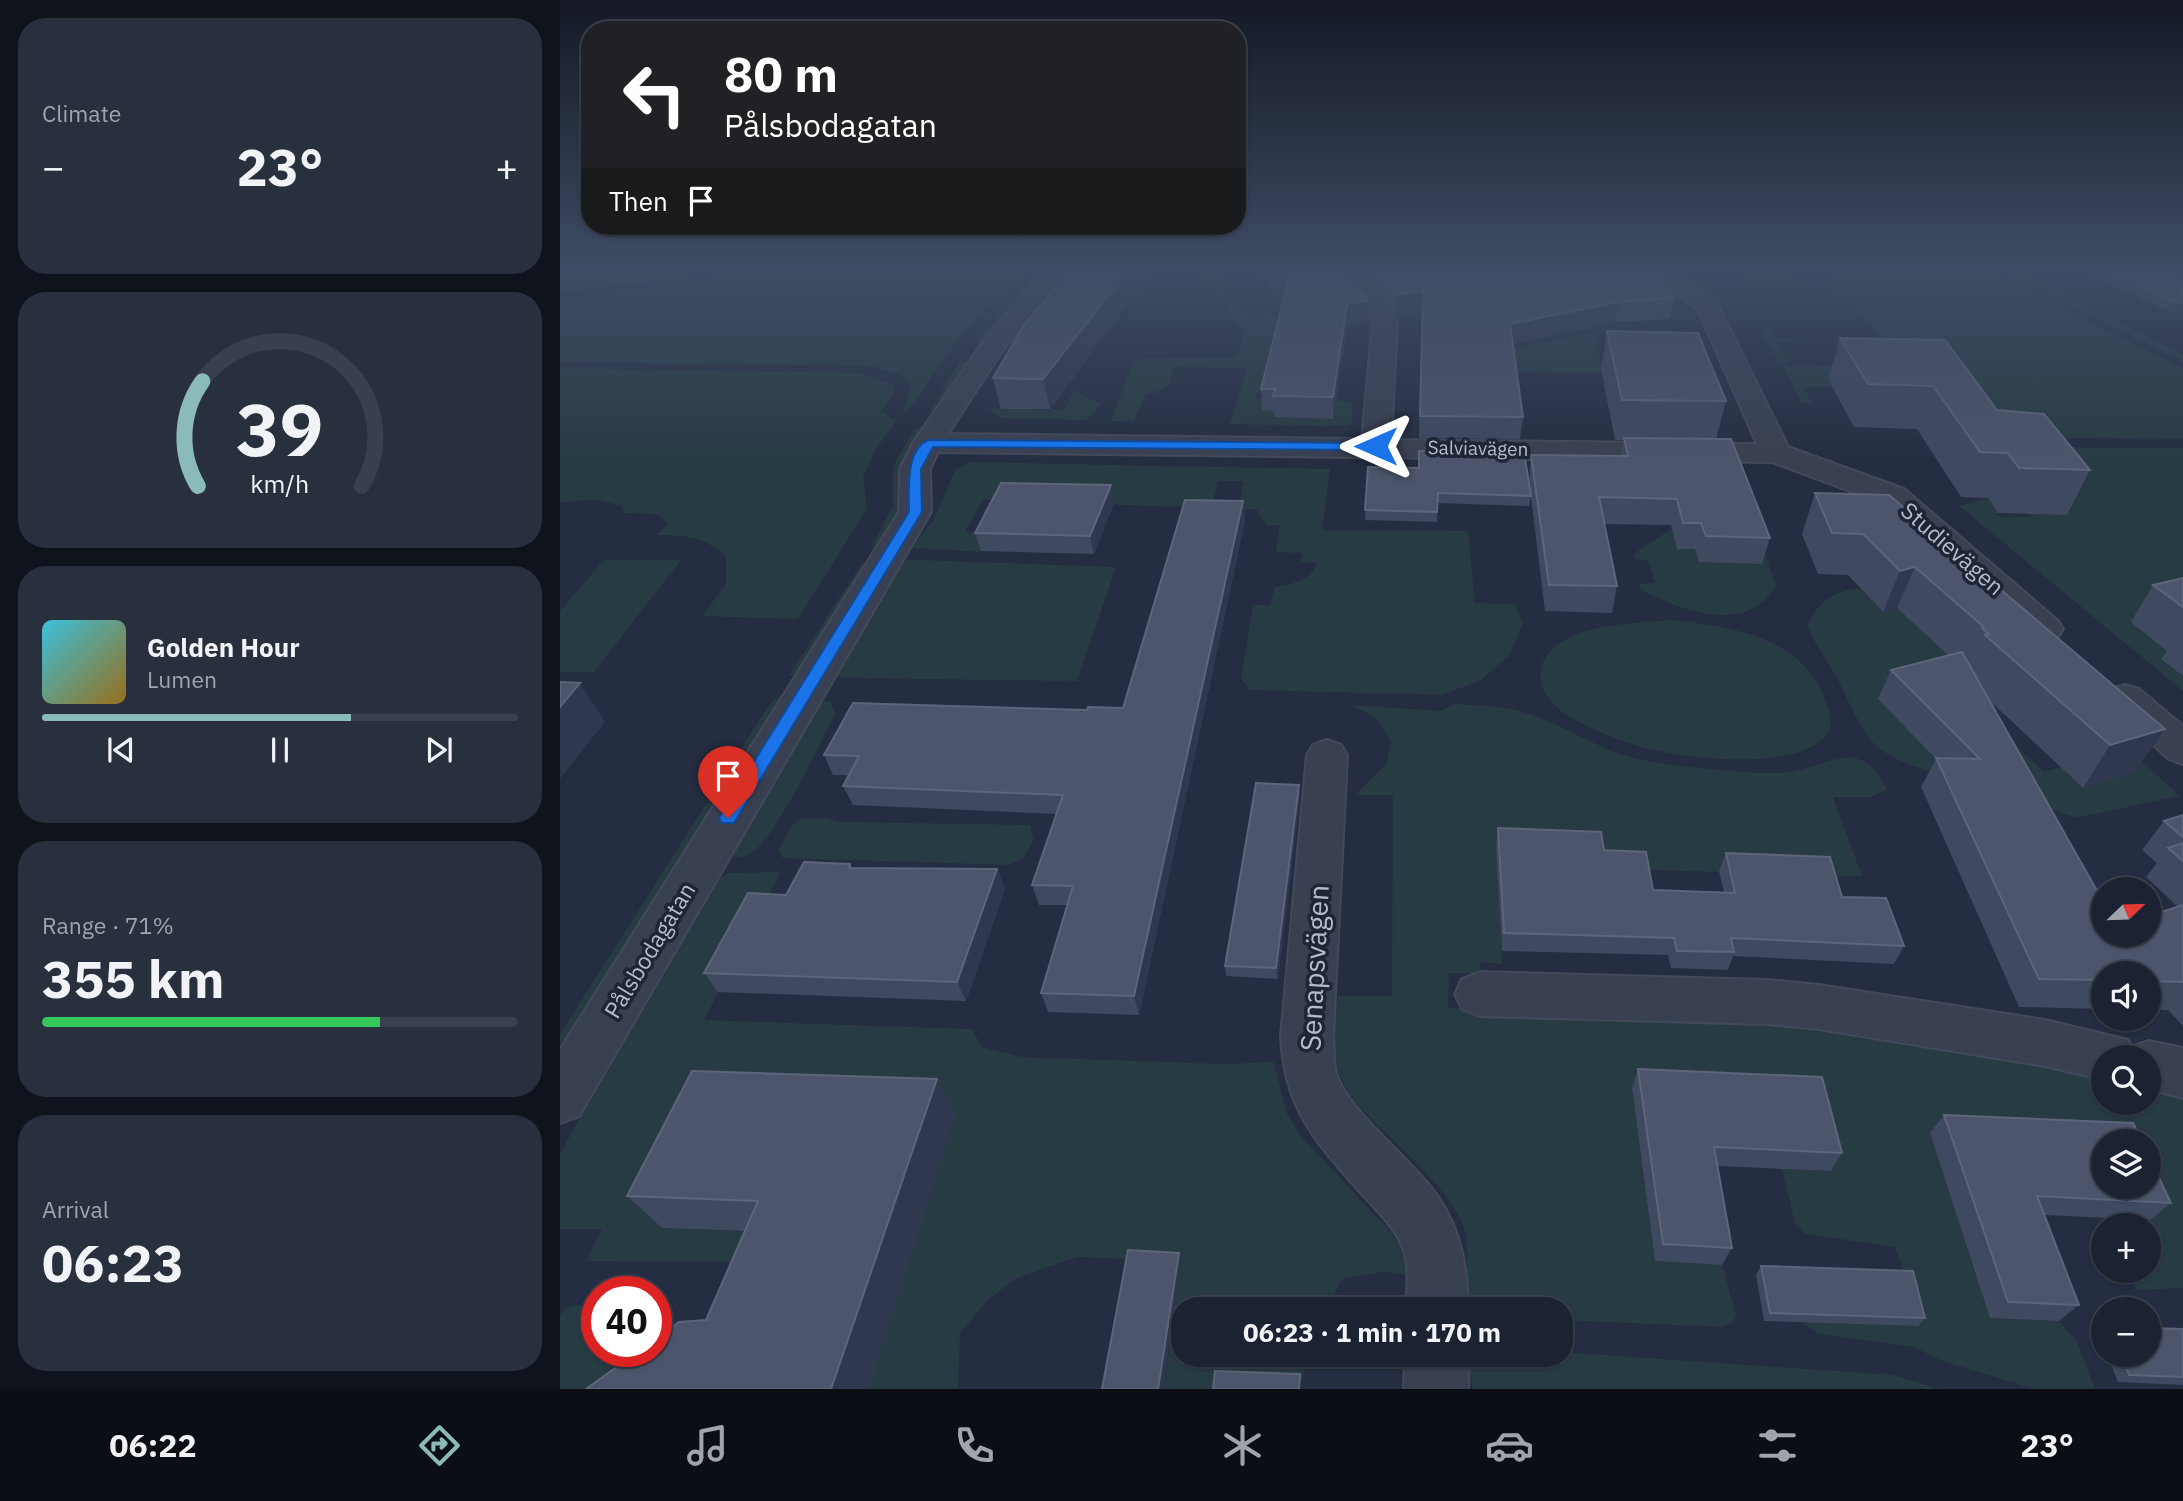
<!DOCTYPE html>
<meta charset="utf-8">
<style>
:root{--surface:#1b2231;--page:#282f3d;--text:#f1f3f6;--muted:#a0a4ab;--line:#393f4d;--accent:#8bbbb9}
body{margin:0;font-family:"IBM Plex Sans",sans-serif;background:var(--page);color:var(--text);height:100vh;display:flex;flex-direction:column;font-size:26px;white-space:nowrap}
*{box-sizing:border-box;margin:0}
p{font-size:23px;color:var(--muted)}
.icon{flex:none;width:38px;height:38px;fill:none;stroke:currentColor;stroke-width:2;stroke-linecap:round;stroke-linejoin:round}
.map{position:relative;flex:1;overflow:hidden}
.drawer{display:flex;flex-direction:column;gap:18px;padding:18px;background:#0f131b;width:560px}
.drawer>*{flex:none}
.banner{position:absolute;left:21px;top:21px;width:665px;height:214px;border-radius:28px;box-shadow:0 2px 5px #0004,0 0 0 2px var(--line);background:#202124;color:#fff;overflow:hidden}
.needle{width:46px;rotate:67deg}
.tools{position:absolute;left:1531px;top:877px;display:grid;gap:14px}
.tools a{display:grid;place-items:center;width:70px;height:70px;border-radius:50%;background:var(--surface);box-shadow:0 2px 5px #0004,0 0 0 2px var(--line);font-size:35px}
.speed{position:absolute;left:21px;top:1276px;display:flex;gap:14px;font-size:35px;font-weight:700;text-align:center}
.speed>*{display:grid;place-content:center;width:91px;height:91px;border-radius:50%;background:var(--surface);box-shadow:0 2px 5px #0004,0 0 0 2px var(--line);line-height:1}
.speed .limit{border:10px solid #d22;background:#fff;color:#111}
.pin{position:absolute;display:grid;place-items:center;width:60px;height:60px;color:#fff;margin:-72px -30px;border-radius:50% 50% 50% 0;rotate:-45deg;box-shadow:0 0 7px #0007}
.pin .icon{rotate:45deg}
.me{position:absolute;width:77px;margin:-38px;rotate:270deg;stroke-linejoin:round;filter:drop-shadow(0 0 5px #0008)}
.turn{display:flex;align-items:center;gap:24px;height:147px;padding:0 28px;font-size:32px}
.turn .icon{width:91px;height:91px;stroke-width:2.5}
.turn b{display:block;font-size:49px;line-height:60px}
.then{display:flex;align-items:center;height:66px;padding:0 28px;background:#0003;gap:14px;font-size:26px}
.big{font-size:52px;font-weight:700;line-height:1.1}
.drawer .card{flex:1;display:flex;flex-direction:column;justify-content:center;gap:10px;min-width:0;padding:0 24px;border-radius:28px;background:var(--page)}
.drawer .dial{align-items:center;gap:0}
.dial svg{height:182px;overflow:visible;fill:none;stroke:var(--line);stroke-width:7;stroke-linecap:round;text-anchor:middle}
.dial text{fill:var(--text);stroke:none}
.song{display:flex;align-items:center;gap:21px}
.cover{width:84px;height:84px;border-radius:10px;background:linear-gradient(135deg,hsl(190 70% 55%),hsl(40 70% 35%))}
.played{height:7px;border-radius:4px;background:linear-gradient(90deg,var(--accent) 65%,var(--line) 65%)}
.keys{display:flex;justify-content:space-around;direction:ltr}
.heat{display:flex;justify-content:space-between;align-items:center;font-size:38px;direction:ltr}
.charge{height:10px;border-radius:5px;background:linear-gradient(90deg,#34c759 71%,var(--line) 0)}
.trip{position:absolute;left:611px;top:1297px;width:402px;height:70px;border-radius:28px;background:var(--surface);box-shadow:0 2px 5px #0004,0 0 0 2px var(--line);font-weight:700;line-height:70px;text-align:center}
.menu{display:flex;height:112px;justify-content:space-around;align-items:center;background:#0b0e14;color:var(--muted)}
.menu .icon{width:49px;height:49px}
.menu .current{color:var(--accent)}
.menu b{font-size:32px;color:var(--text)}
main{display:flex;flex:1;min-height:0}
.map>svg:first-child{display:block}
</style>
<main>
<section class="drawer">
<div class="card"><p>Climate</p>
<div class="heat"><a>−</a><b class="big">23°</b><a>+</a></div>
</div>
<div class="card dial"><svg viewBox="0 0 100 80">
<path d="M14 69A42 42 0 1 1 86 69"/>
<path d="M14 69A42 42 0 0 1 16 23" stroke="#8bbbb9"/>
<text x="50" y="56" font-size="32" font-weight="700">39</text>
<text x="50" y="72" font-size="11">km/h</text>
</svg></div>
<div class="card">
<div class="song"><i class="cover"></i><div><b>Golden Hour</b><p>Lumen</p></div></div>
<div class="played"></div>
<div class="keys"><svg class="icon" aria-label="previous" viewBox="0 0 24 24"><path d="M18 5L8 12l10 7zM5 5v14"/></svg><svg class="icon" aria-label="pause" viewBox="0 0 24 24"><path d="M8 5v14M16 5v14"/></svg><svg class="icon" aria-label="next" viewBox="0 0 24 24"><path d="M6 5l10 7-10 7zM19 5v14"/></svg></div>
</div>
<div class="card"><p>Range · 71%</p><b class="big">355 km</b><div class="charge"></div></div>
<div class="card"><p>Arrival</p><b class="big">06:23</b></div>
</section>
<div class="map">
<svg width="1623" height="1389" viewBox="0 0 1623 1389">
<rect width="100%" height="100%" fill="#242d41"/>
<g fill="#273b42">
<polygon points="28,269 465,269 400,337 347,412 343,413 351,383 339,374 312,366 0,362 0,276"/>
<polygon points="482,269 489,269 421,342 415,342"/>
<polygon points="638,269 652,269 687,316 711,312 728,334 723,393 697,393 696,399 719,399 773,419 776,400 793,403 792,422 789,425 772,426 670,424 687,368 613,367 611,383 595,393 586,394 574,421 551,421 573,362 580,359 676,357 684,333"/>
<polygon points="1179,269 1222,269 1236,286 1215,292"/>
<polygon points="1266,269 1419,269 1623,368 1623,439 1410,437 1293,306 1301,305 1292,297 1279,298 1267,287 1286,286"/>
<polygon points="1435,269 1451,269 1623,354 1623,361"/>
<polygon points="1201,328 1209,329 1215,339 1308,343 1216,341 1227,363 1218,363"/>
<polygon points="1031,333 1034,334 1043,370 1039,372 958,371 923,355"/>
<polygon points="401,360 408,362 374,413 368,414"/>
<polygon points="1223,366 1302,367 1269,379 1272,387 1244,387 1251,403 1242,403"/>
<path d="M 0,368 L 297,373 L 332,384 L 335,390 L 322,411 L 336,421 L 316,449 L 303,477 L 307,509 L 238,619 L 142,616 L 166,584 L 166,557 C 146,537 124,535 97,535 L 108,523 L 96,514 L 64,513 L 61,506 L 34,499 L 0,503 Z"/>
<polygon points="514,391 541,404 526,420 442,418 430,411 432,408 504,410"/>
<polygon points="359,428 365,428 345,504 319,548 311,548 333,506 333,466 354,430"/>
<polygon points="1391,447 1623,448 1623,611 1613,656 1602,660 1623,676 1623,691 1399,506 1428,498 1441,517 1472,517"/>
<path d="M 409,462 L 770,469 L 762,530 L 908,531 L 915,603 L 955,604 L 963,623 L 949,656 L 921,680 L 882,695 L 690,690 L 681,679 L 693,605 L 710,605 L 715,587 C 733,584 750,581 757,563 L 741,562 L 742,553 L 716,552 L 719,525 L 706,525 L 696,509 L 678,509 L 684,481 L 658,481 L 651,508 L 423,500 L 405,532 L 430,533 L 420,552 L 352,548 L 374,519 L 395,470 Z"/>
<path d="M 1112,528 L 1117,549 L 1197,532 L 1216,586 C 1186,636 1123,611 1081,590 L 1079,584 L 1095,583 L 1088,560 L 1074,559 L 1075,553 Z"/>
<path d="M 1329,533 L 1620,796 L 1520,817 C 1476,815 1470,777 1452,742 L 1484,772 L 1501,767 L 1523,788 L 1448,658 L 1381,735 L 1387,777 C 1310,753 1312,750 1277,678 C 1268,660 1253,645 1248,625 C 1257,602 1276,590 1300,588 L 1323,612 L 1337,608 L 1355,624 Z"/>
<polygon points="334,559 556,567 517,681 282,678 269,671"/>
<polygon points="44,560 121,560 34,672 0,672 0,611"/>
<polygon points="313,561 240,677 229,675 302,563"/>
<path d="M 1109,620 C 1167,625 1242,636 1265,699 C 1269,711 1275,722 1267,734 C 1241,772 1129,759 1089,749 C 1063,742 1039,733 1015,720 C 961,690 973,645 1029,630 C 1055,623 1083,623 1109,620 Z"/>
<polygon points="222,695 229,695 0,1067 0,1034 200,719 214,699"/>
<path d="M 261,701 L 271,702 L 275,714 C 259,745 219,832 194,851 C 184,859 173,859 165,850 L 253,704 Z"/>
<path d="M 893,704 C 911,705 933,705 951,709 C 988,717 1020,738 1054,752 C 1085,763 1122,767 1154,769 C 1177,771 1205,775 1228,772 C 1273,766 1299,734 1327,790 L 1310,797 L 1273,797 L 1302,876 C 1289,876 1274,878 1262,876 C 1235,870 1223,854 1192,855 L 1197,873 L 1081,870 L 940,918 L 942,964 L 920,962 L 919,973 L 889,973 L 888,1008 L 1226,1016 L 1543,1071 L 1544,1102 L 1589,1102 L 1589,1079 L 1623,1085 L 1623,1288 L 1577,1290 L 1568,1271 L 1589,1270 L 1589,1225 L 1547,1225 L 1544,1218 L 1590,1220 L 1589,1141 L 1371,1134 L 1430,1318 L 1499,1321 L 1516,1340 L 1535,1389 L 1475,1389 L 1382,1361 L 1354,1347 L 1259,1334 L 1241,1321 L 1346,1279 L 1335,1247 L 1246,1234 L 1235,1224 L 1222,1169 L 1271,1171 L 1072,1088 L 1095,1261 L 1162,1265 L 1176,1315 L 1172,1323 L 1161,1327 L 1001,1320 L 1001,1309 L 923,1309 L 906,1300 C 906,1279 909,1256 906,1235 C 898,1193 826,1137 796,1103 C 768,1066 774,1039 778,996 L 832,996 L 833,795 L 795,795 L 826,764 L 831,741 L 817,719 L 792,705 L 881,711 Z"/>
<polygon points="241,818 264,818 281,822 470,825 474,840 464,857 450,865 223,858 218,851 231,826"/>
<polygon points="221,872 144,1020 412,1029 422,1047 462,1057 662,1064 714,1062 726,1112 740,1135 828,1229 850,1259 849,1275 823,1272 782,1279 767,1309 623,1309 623,1354 750,1355 741,1382 658,1378 656,1389 603,1389 621,1261 517,1257 457,1278 428,1300 400,1333 398,1389 307,1389 396,1115 102,1228 193,1232 183,1262 26,1261 42,1229 0,1229 0,1153 48,1070 43,1057 144,887 169,873"/>
<polygon points="20,1305 37,1316 37,1351 74,1351 86,1389 0,1389 0,1315 7,1308"/>
<polygon points="1001,1352 1334,1375 1378,1389 912,1389 911,1370 921,1355 1001,1354"/>
</g>
<g fill="none" stroke-linecap="round" stroke-linejoin="round">
<polygon fill="#172240" fill-rule="evenodd" points="162,269 176,269 147,280 0,298 0,292 146,275"/>
<defs>
<g id="minor">
<polygon points="485,269 509,269 442,351 388,434 802,439 813,322 766,269 790,269 837,321 831,440 1197,444 1138,310 1083,269 1110,269 1156,301 1228,447 1344,489 1498,621 1503,629 1498,637 1485,641 1472,637 1322,503 1212,462 378,452 370,469 371,512 19,1116 0,1123 0,1050 339,512 340,469 353,443 423,342"/>
<polygon points="1565,685 1579,689 1623,726 1623,764 1609,759 1551,707 1546,698 1551,689"/>
<path d="M 767,740 L 781,745 L 787,755 L 773,1036 C 774,1048 773,1062 776,1073 C 789,1114 853,1159 878,1197 C 902,1232 907,1268 908,1309 L 846,1309 C 847,1291 850,1268 844,1250 C 836,1229 817,1210 802,1194 C 756,1142 724,1109 721,1036 L 747,755 L 753,745 Z"/>
<polygon points="920,972 1207,980 1259,985 1485,1020 1568,1040 1572,1047 1589,1041 1623,1048 1623,1098 1589,1089 1589,1057 1544,1057 1544,1080 1485,1066 1259,1029 1207,1024 920,1016 902,1009 895,994 902,979"/>
<polygon points="845,1354 909,1354 908,1389 844,1389"/>
</g>
</defs>
<use href="#minor" stroke="#42495a" stroke-width="4"/>
<use href="#minor" fill="#394051" fill-rule="evenodd"/>
</g>
<g fill="#3f495f">
<polygon points="594,269 490,409 441,409 433,378"/>
<polygon points="695,269 781,269 808,300 808,321 788,324 773,419 715,417 714,411 702,410 701,389 726,288 713,290"/>
<polygon points="793,269 1102,269 1114,298 1110,319 1055,322 952,344 963,417 960,439 859,438 862,311 836,316"/>
<polygon points="1517,269 1609,269 1623,275 1623,310 1613,313"/>
<polygon points="1047,331 1166,401 1156,439 1210,538 1202,564 1139,562 1135,549 1117,549 1111,525 1044,524 1057,586 1052,613 985,611 969,481 971,455 1061,456 1064,440 1055,440 1041,369"/>
<polygon points="1280,338 1437,410 1530,470 1507,515 1438,513 1428,498 1401,497 1357,429 1294,427 1268,379"/>
<polygon points="808,467 971,496 969,506 877,503 877,522 805,520"/>
<polygon points="1255,493 1329,495 1575,772 1523,788 1429,700 1544,934 1618,907 1586,877 1597,863 1582,850 1604,821 1623,815 1623,1026 1608,1010 1589,1010 1589,973 1544,973 1544,1009 1459,1007 1361,787 1376,759 1318,699 1331,670 1389,656 1337,608 1323,612 1288,575 1258,574 1242,534"/>
<polygon points="683,501 685,520 579,1015 488,1012 481,993 507,905 479,905 472,885 496,814 293,805 283,786 289,775 273,775 264,755 527,710 563,708"/>
<polygon points="554,503 534,554 421,551 415,533"/>
<polygon points="1623,578 1623,676 1601,659 1607,651 1571,622 1593,585"/>
<polygon points="739,785 740,795 718,979 666,976 665,966"/>
<polygon points="938,828 1044,850 1093,890 1164,892 1159,871 1166,853 1282,897 1344,946 1334,964 1173,956 1168,970 1111,968 1108,955 942,951 936,847"/>
<polygon points="290,864 293,868 437,869 445,889 406,1001 158,992 144,973 226,895"/>
<polygon points="1078,1069 1282,1153 1271,1171 1157,1166 1172,1248 1162,1265 1095,1261 1072,1088"/>
<polygon points="377,1079 396,1114 308,1389 26,1389 146,1320 185,1231 102,1228 67,1196"/>
<polygon points="1384,1115 1611,1203 1590,1220 1484,1215 1519,1305 1499,1321 1430,1318 1370,1133"/>
<polygon points="1201,1266 1365,1318 1358,1326 1204,1321 1196,1275"/>
<polygon points="1623,1329 1623,1385 1558,1382 1547,1354 1589,1354"/>
<polygon points="1544,1331 1544,1344 1540,1334"/>
</g>
<g fill="#2f384e">
<polygon points="569,269 594,269 490,409 483,379"/>
<polygon points="719,269 731,269 732,287 713,290 711,271"/>
<polygon points="863,291 862,311 836,316 836,295"/>
<polygon points="808,300 808,321 788,324 773,419 773,397 787,304"/>
<polygon points="1058,302 1055,322 948,345 950,324"/>
<polygon points="1623,302 1623,310 1613,313 1618,303"/>
<polygon points="551,485 554,503 534,554 530,536"/>
<polygon points="683,501 685,520 579,1015 574,996"/>
<polygon points="1355,567 1337,608 1323,612 1340,571"/>
<polygon points="20,683 45,722 0,779 0,707"/>
<polygon points="1605,729 1575,772 1523,788 1550,745"/>
<polygon points="739,785 740,795 718,979 716,968"/>
<polygon points="437,869 445,889 406,1001 397,982"/>
<polygon points="377,1079 396,1114 308,1389 271,1389"/>
<polygon points="619,1253 621,1261 603,1389 598,1389"/>
</g>
<g fill="#4c556b" stroke="#5c657a" stroke-width="2">
<polygon points="512,269 569,269 483,379 433,378 464,325"/>
<polygon points="731,269 781,269 808,300 787,304 773,397 713,396 715,389 701,389"/>
<polygon points="811,269 1102,269 1114,298 1058,302 950,324 963,417 860,416 863,291 836,295"/>
<polygon points="1542,269 1609,269 1623,275 1623,302 1618,303"/>
<polygon points="1047,331 1138,333 1166,401 1062,400"/>
<polygon points="1280,338 1385,340 1437,410 1484,414 1530,470 1459,468 1448,453 1420,452 1373,386 1308,384"/>
<polygon points="1064,438 1171,439 1210,538 1146,536 1141,523 1123,523 1117,499 1039,497 1057,586 989,585 971,455 1068,456"/>
<polygon points="859,451 964,452 971,496 878,493 877,512 805,510 808,467 859,468"/>
<polygon points="441,483 551,485 530,536 415,533"/>
<polygon points="1255,493 1329,495 1605,729 1550,745 1425,635 1429,634 1422,628 1424,627 1355,567 1340,571 1303,534 1272,533"/>
<polygon points="625,500 683,501 574,996 481,993 513,886 472,885 503,795 283,786 299,756 264,755 293,703 527,710 528,707 563,708"/>
<polygon points="1623,578 1623,607 1593,585"/>
<polygon points="1402,652 1544,903 1544,934 1589,934 1589,916 1623,905 1623,982 1589,981 1589,973 1544,973 1544,980 1479,979 1376,758 1420,759 1331,670"/>
<polygon points="0,682 20,683 0,707"/>
<polygon points="696,783 739,785 716,968 665,966"/>
<polygon points="1623,815 1623,837 1604,821"/>
<polygon points="938,828 1041,832 1044,850 1086,852 1093,890 1175,893 1166,853 1270,857 1282,897 1326,898 1344,946 1171,938 1174,952 1117,951 1114,938 944,933"/>
<polygon points="1623,843 1623,861 1608,848"/>
<polygon points="244,862 290,864 289,868 437,869 397,982 144,973 188,893 226,895"/>
<polygon points="1078,1069 1262,1077 1282,1153 1154,1147 1172,1248 1103,1244"/>
<polygon points="132,1071 377,1079 271,1389 26,1389 79,1351 96,1351 96,1339 119,1322 146,1320 198,1201 67,1196"/>
<polygon points="1384,1115 1573,1123 1582,1141 1544,1141 1544,1186 1589,1186 1589,1157 1611,1203 1477,1196 1519,1305 1448,1302"/>
<polygon points="568,1250 619,1253 598,1389 542,1389"/>
<polygon points="1201,1266 1353,1271 1365,1318 1210,1313"/>
<polygon points="1589,1328 1623,1329 1623,1377 1569,1375 1561,1354 1589,1354"/>
<polygon points="655,1371 740,1374 739,1389 653,1389"/>
</g>
<linearGradient id="sky" x2="0" y2="1"><stop stop-color="#141924"/><stop offset="0.58" stop-color="#3f4c65"/><stop offset="1" stop-color="#3f4c65" stop-opacity="0"/></linearGradient>
<rect width="1623" height="464" fill="url(#sky)"/>
<path fill="#1a73e8" stroke="#114b97" stroke-width="2" d="M 368,440 L 816,443 L 822,446 L 816,450 L 373,447 L 361,469 L 362,512 L 174,823 L 162,823 L 159,818 L 162,813 L 349,512 C 349,491 345,450 368,440 Z"/>
<g text-anchor="middle" dominant-baseline="central" stroke-width="7" stroke-linejoin="round" paint-order="stroke">
<g font-size="19" fill="#b5bbcb" stroke="#1e2536">
<text transform="translate(918 448) rotate(1)">Salviavägen</text>
</g>
<g font-size="23" fill="#b5bbcb" stroke="#1e2536">
<text transform="translate(1393 548) rotate(41)">Studievägen</text>
<text transform="translate(89 950) rotate(-59)">Pålsbodagatan</text>
</g>
<g font-size="28" fill="#b5bbcb" stroke="#1e2536">
<text transform="translate(754 968) rotate(-87)">Senapsvägen</text>
</g>
</g>
</svg>
<div class="tools">
<a><svg class="needle" viewBox="-14 -14 28 28"><path d="M0-13l5 13h-10z" fill="#e53935"/><path d="M0 13l5-13h-10z" fill="#a0a4ab"/></svg></a>
<a><svg class="icon" aria-label="sound" viewBox="0 0 24 24"><path d="M4 9h4l5-4v14l-5-4H4zM17 9q2 3 0 6"/></svg></a>
<a><svg class="icon" aria-label="search" viewBox="0 0 24 24"><circle cx="10" cy="10" r="6"/><path d="M15 15l6 6"/></svg></a>
<a><svg class="icon" aria-label="layers" viewBox="0 0 24 24"><path d="M12 4l9 5-9 5-9-5zM3 14l9 5 9-5"/></svg></a>
<a>+</a>
<a>−</a>
</div>
<div class="speed"><div class="limit">40</div></div>
<div class="pin" style="left:168px;top:818px;background:#d93025"><svg class="icon" aria-label="arrive" viewBox="0 0 24 24"><path d="M6 21V4h12l-3 4 3 4H6"/></svg></div>
<svg class="me" style="left:816px;top:446px" viewBox="-20 -20 40 40"><path d="M0-17L14 15 0 8-14 15z" fill="#1a73e8" stroke="#fff" stroke-width="4"/></svg>
<div class="trip">06:23 · 1 min · 170 m</div>
<div class="banner">
<div class="turn"><svg class="icon" aria-label="left" viewBox="0 0 24 24"><path d="M17 20v-9H6M10 6l-5 5 5 5"/></svg><div><b>80 m</b>Pålsbodagatan</div></div>
<div class="then">Then<svg class="icon" aria-label="arrive" viewBox="0 0 24 24"><path d="M6 21V4h12l-3 4 3 4H6"/></svg></div>
</div>
</div>
</main>
<nav class="menu">
<b>06:22</b>
<svg class="icon current" aria-label="directions" viewBox="0 0 24 24"><path d="M12 3l9 9-9 9-9-9zM9 14v-3h6M13 9l2 2-2 2"/></svg>
<svg class="icon" aria-label="music" viewBox="0 0 24 24"><path d="M9 18V5l10-2v13"/><circle cx="6" cy="18" r="3"/><circle cx="16" cy="16" r="3"/></svg>
<svg class="icon" aria-label="phone" viewBox="0 0 24 24"><path d="M5 4h4l2 5-3 2q2 4 5 5l2-3 5 2v4C11 20 4 13 5 4z"/></svg>
<svg class="icon" aria-label="climate" viewBox="0 0 24 24"><path d="M12 3v18M4 7l16 10M4 17L20 7"/></svg>
<svg class="icon" aria-label="car" viewBox="0 0 24 24"><path d="M5 17H2v-5l4-1 3-4h7l3 4 3 1v5h-3M9 17h6M6 11h13"/><circle cx="7" cy="17" r="2"/><circle cx="17" cy="17" r="2"/></svg>
<svg class="icon" aria-label="filters" viewBox="0 0 24 24"><path d="M4 7h16M4 17h16"/><circle cx="9" cy="7" r="2"/><circle cx="15" cy="17" r="2"/></svg>
<b>23°</b>
</nav>
